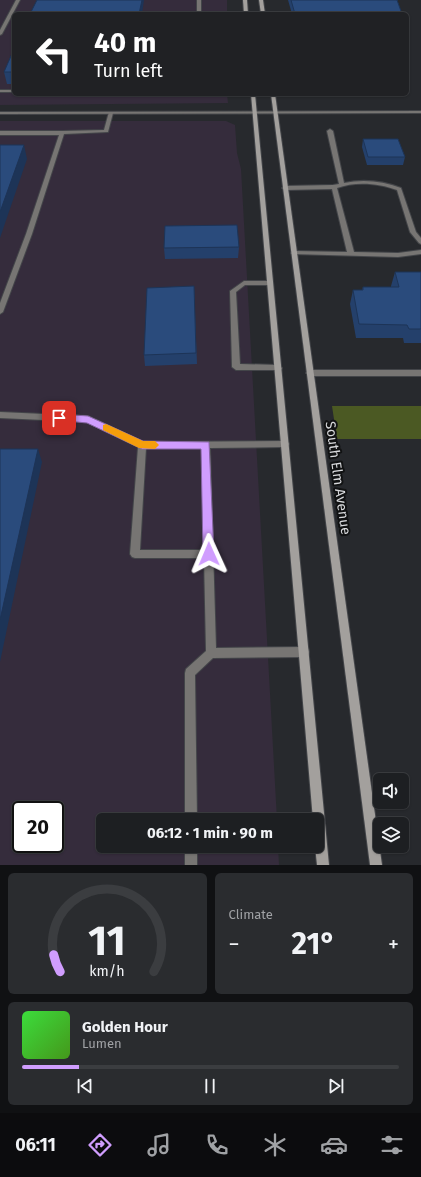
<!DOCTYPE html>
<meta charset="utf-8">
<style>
:root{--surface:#1d1f22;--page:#2a2c2f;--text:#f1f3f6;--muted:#a0a2a5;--line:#3b3d40;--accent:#d09dfe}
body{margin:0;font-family:"Fira Sans",sans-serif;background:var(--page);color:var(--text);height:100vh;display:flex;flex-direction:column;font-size:15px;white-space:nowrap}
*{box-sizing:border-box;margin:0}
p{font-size:13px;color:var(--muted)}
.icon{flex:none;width:22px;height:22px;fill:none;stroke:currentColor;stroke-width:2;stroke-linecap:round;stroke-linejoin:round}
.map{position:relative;height:865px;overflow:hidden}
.sheet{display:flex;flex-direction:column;gap:8px;padding:8px;background:#101113;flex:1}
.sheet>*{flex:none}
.hud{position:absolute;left:12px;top:12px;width:397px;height:84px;border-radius:6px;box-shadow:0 1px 3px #0004,0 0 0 1px var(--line);background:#202124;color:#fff;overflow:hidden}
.fabs{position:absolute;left:373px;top:773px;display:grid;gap:8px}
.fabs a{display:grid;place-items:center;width:36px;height:36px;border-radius:6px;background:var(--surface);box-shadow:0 1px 3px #0004,0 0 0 1px var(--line);font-size:20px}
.speed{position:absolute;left:12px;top:801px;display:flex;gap:8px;font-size:20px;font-weight:700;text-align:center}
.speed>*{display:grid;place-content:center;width:52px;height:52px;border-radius:50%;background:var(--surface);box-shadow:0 1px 3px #0004,0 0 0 1px var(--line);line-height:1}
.speed .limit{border:2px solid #111;border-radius:6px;background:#fff;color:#111}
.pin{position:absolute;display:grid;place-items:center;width:34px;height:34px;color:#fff;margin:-17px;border-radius:8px;box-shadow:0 2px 6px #0006}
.me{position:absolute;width:44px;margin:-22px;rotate:359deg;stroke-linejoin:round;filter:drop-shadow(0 0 3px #0008)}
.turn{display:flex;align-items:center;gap:14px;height:84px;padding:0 16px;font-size:18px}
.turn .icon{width:52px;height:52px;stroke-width:2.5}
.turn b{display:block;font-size:28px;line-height:34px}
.big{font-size:30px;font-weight:700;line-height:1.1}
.sheet .card{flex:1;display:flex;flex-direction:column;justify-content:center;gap:6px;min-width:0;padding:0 14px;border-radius:6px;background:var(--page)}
.sheet .dial{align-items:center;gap:0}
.dial svg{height:104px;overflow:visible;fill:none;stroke:var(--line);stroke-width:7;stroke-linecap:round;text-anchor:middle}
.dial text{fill:var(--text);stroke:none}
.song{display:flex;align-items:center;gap:12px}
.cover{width:48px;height:48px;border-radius:6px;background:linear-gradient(135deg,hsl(120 70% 55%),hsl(100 70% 35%))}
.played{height:4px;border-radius:2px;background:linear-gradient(90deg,var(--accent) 15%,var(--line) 15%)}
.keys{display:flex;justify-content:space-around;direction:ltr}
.heat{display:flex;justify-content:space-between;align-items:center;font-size:22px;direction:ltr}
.sheet .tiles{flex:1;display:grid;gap:8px;grid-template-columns:1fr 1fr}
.card:last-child{grid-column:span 2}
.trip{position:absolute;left:96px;top:813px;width:228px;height:40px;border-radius:6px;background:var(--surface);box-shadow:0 1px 3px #0004,0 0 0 1px var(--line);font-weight:700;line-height:40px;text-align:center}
.tab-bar{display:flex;height:64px;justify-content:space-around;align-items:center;background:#0c0c0e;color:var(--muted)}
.tab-bar .icon{width:28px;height:28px}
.tab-bar .on{color:var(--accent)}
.tab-bar b{font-size:18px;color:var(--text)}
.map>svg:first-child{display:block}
</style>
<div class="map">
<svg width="421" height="865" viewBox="0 0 421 865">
<rect width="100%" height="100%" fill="#27292d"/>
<g fill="#352c3c" fill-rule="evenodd">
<polygon points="0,0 227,0 227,14 14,14 14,94 227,94 228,103 0,105"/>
<path d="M 0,121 L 226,121 L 235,125 L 237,153 L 241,169 L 277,820 L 103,820 L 103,846 L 278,846 L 279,865 L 0,865 ZM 21,810 L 55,810 L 55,844 L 21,844 Z"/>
</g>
<polygon fill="#4b5923" points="332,406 421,406 421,439 337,439"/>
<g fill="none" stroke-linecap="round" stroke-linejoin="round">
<defs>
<g id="service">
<polygon points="16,0 20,0 2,34 0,35 0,30"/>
<rect x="197" y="0" width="4" height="14"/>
<rect x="0" y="90" width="14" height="2"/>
<polygon points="109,112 113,113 108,132 64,134 32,234 3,312 0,314 0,303 26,234 59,135 0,135 0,131 62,131 104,130"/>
<path d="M 330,129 L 333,131 L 344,183 C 363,179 383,181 401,188 L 416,232 L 421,238 L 421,244 L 419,243 L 410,232 L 397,190 C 379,183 355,181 337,188 L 354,252 L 398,253 L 421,250 L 421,254 L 398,257 L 292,254 L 291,253 L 294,251 L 347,252 L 332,189 L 285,190 L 282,188 L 285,186 L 333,185 L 339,184 L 327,131 Z"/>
<polygon points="244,281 270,281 273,283 270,285 245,285 236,292 240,364 278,365 282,368 281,370 236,370 232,367 230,291"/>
<polygon points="310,370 421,370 421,376 310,376 306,373"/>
<path d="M 0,412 L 88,416 L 143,442 L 285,441 L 288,442 L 289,444 L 288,446 L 285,447 L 210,448 L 216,648 L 304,647 L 308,648 L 309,652 L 308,656 L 304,657 L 213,658 L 195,675 L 197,820 L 185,820 L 185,673 L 186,669 L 206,651 L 204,558 L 135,558 L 132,557 L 130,554 L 138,447 L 87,422 L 0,418 ZM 146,448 L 202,448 L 204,550 L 140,550 Z"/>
<rect x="185" y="846" width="12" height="19"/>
</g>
<polygon id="minor" points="421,111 421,113 0,114 0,112"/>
<g id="secondary">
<polygon points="243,0 247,0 248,14 244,14"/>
<polygon points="259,0 263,0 265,14 261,14"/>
<polygon points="251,94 255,94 329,865 317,865 315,846 317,846 317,820 313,820"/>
<polygon points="271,94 275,94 382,865 370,865"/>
</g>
</defs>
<use href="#service" stroke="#434549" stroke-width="2"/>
<use href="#minor" stroke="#434549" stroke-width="2"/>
<use href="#secondary" stroke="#434549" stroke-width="2"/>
<use href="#service" fill="#777573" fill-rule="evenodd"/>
<use href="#minor" fill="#777573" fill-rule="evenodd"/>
<use href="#secondary" fill="#a3a09d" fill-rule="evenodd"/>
</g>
<g fill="#24406b">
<polygon points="288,0 397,0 402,14 292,14"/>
<polygon points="14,49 14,84 7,84 4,72"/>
<polygon points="363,139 405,157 403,165 367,165 362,147"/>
<polygon points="239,247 238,258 165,259 164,248"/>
<polygon points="395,272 421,272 421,343 404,343 403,338 356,338 350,304 353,290 362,290 363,287 391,287 391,286"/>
<polygon points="194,286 197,364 145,366 144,355"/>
</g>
<g fill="#1d3457">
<polygon points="142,0 144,0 142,14 139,14"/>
<polygon points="24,145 27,159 0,238 0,212"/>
<polygon points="38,449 42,462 0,662 0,620"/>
</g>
<g fill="#2a4b7c" stroke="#1d3457">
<polygon points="37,0 142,0 139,14 30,14"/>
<polygon points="291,0 397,0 402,14 295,14"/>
<polygon points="14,49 14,72 4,72"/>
<polygon points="363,139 398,139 405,157 368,157"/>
<polygon points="0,145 24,145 0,212"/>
<polygon points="237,225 239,247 164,248 165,226"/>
<polygon points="395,272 421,272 421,329 409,329 407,325 359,324 353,290 363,290 363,287 399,287"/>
<polygon points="194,286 196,353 144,355 147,288"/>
<polygon points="0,449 38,449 0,620"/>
</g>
<polygon fill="#d09dfe" stroke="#8766a5" points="59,414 88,416 143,441 209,442 214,554 212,557 205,557 203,554 201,449 142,449 87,423 56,420 54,418"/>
<polygon fill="#f59e0b" points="106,424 143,441 155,441 159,445 155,449 139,448 103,430 103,425"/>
<g text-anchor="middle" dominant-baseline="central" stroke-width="4" stroke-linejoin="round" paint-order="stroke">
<g font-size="14" fill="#d9dadd" stroke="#111213">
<text transform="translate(338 478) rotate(82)">South Elm Avenue</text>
</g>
</g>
</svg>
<div class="fabs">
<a><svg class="icon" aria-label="sound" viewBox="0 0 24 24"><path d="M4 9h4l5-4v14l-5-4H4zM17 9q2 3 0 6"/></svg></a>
<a><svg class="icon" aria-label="layers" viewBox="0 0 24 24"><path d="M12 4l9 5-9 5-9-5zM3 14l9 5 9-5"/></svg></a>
</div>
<div class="speed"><div class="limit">20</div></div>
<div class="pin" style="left:59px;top:418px;background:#d93025"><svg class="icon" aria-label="arrive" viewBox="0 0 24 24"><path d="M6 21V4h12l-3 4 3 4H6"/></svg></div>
<svg class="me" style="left:209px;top:554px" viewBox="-20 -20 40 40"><path d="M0-17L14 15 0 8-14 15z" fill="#d09dfe" stroke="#fff" stroke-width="4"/></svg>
<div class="trip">06:12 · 1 min · 90 m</div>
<div class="hud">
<div class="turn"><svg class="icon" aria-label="left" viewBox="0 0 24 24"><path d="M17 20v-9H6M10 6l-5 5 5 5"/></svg><div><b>40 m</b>Turn left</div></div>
</div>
</div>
<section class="sheet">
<div class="tiles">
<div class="card dial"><svg viewBox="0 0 100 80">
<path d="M14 69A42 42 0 1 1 86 69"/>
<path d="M14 69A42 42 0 0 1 9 56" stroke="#d09dfe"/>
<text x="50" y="56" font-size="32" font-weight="700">11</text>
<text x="50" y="72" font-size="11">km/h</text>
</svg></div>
<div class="card"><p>Climate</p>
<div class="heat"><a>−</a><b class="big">21°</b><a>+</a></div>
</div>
<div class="card">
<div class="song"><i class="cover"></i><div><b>Golden Hour</b><p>Lumen</p></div></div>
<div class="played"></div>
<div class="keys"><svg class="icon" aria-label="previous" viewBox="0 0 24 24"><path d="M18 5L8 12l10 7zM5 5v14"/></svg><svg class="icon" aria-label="pause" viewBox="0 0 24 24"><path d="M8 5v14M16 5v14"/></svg><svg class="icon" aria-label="next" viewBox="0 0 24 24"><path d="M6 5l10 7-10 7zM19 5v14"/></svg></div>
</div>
</div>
</section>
<nav class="tab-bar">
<b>06:11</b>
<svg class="icon on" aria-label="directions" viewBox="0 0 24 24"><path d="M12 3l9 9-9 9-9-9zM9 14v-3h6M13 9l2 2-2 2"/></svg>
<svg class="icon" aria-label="music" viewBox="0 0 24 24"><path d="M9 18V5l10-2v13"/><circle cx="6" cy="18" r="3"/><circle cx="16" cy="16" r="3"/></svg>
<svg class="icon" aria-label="phone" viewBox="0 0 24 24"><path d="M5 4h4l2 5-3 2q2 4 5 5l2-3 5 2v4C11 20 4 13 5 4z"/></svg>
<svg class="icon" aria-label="climate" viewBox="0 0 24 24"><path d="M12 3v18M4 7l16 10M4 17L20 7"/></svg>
<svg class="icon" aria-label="car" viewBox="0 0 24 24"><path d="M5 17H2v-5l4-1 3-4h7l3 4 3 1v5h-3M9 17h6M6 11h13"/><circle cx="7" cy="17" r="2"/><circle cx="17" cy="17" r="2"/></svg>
<svg class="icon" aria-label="filters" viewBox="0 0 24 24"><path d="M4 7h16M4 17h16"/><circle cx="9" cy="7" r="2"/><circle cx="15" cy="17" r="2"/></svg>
</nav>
